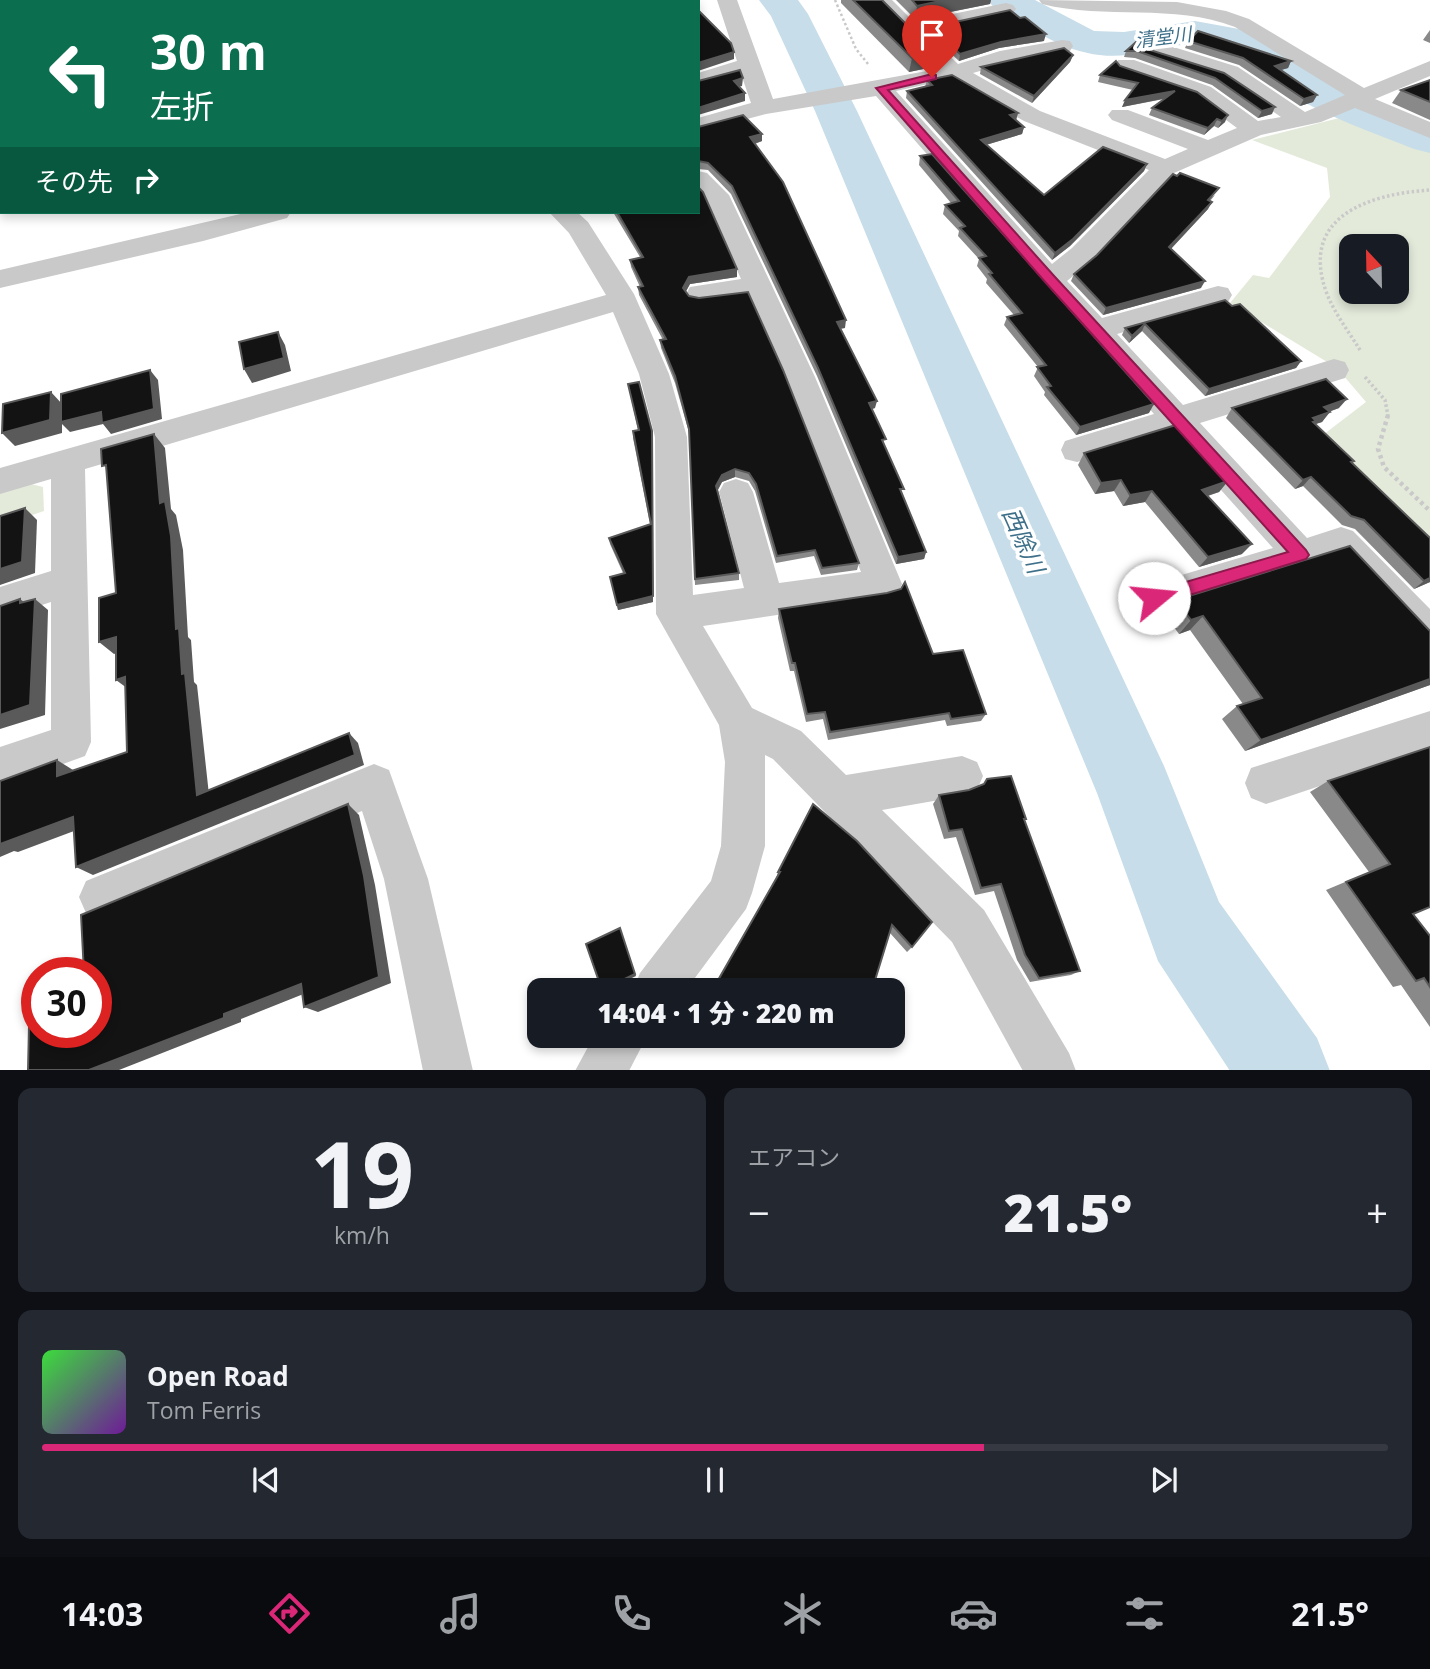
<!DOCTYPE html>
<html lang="ja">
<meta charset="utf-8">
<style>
:root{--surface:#171b24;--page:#242831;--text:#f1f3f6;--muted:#9ea1a6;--line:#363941;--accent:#db2777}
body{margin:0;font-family:"Open Sans","Noto Sans JP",sans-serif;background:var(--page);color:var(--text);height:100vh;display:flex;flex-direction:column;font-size:26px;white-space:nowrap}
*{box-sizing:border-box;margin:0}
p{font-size:23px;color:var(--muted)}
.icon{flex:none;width:38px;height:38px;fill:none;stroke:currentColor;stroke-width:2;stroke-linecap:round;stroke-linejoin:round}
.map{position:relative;height:1070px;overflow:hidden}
.details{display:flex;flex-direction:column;gap:18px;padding:18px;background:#0d0f14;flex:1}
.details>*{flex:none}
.guide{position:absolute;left:0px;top:0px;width:700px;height:214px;box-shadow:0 4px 10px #0003;background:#0b6e4f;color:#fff;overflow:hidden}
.needle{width:46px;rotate:338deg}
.tools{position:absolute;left:1339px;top:234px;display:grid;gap:14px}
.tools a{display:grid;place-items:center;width:70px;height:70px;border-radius:14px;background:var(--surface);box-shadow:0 4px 10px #0003;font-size:35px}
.speed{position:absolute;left:21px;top:957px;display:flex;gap:14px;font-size:35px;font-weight:700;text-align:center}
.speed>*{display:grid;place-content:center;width:91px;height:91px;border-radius:50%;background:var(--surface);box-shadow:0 4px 10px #0003;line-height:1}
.speed .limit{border:10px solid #d22;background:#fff;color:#111}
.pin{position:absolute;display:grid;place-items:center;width:60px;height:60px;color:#fff;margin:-72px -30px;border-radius:50% 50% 50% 0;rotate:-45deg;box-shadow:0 0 7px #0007}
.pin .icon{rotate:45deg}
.me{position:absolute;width:77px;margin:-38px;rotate:73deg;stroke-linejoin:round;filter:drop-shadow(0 0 5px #0008)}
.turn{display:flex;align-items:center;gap:24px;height:147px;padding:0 35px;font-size:32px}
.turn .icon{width:91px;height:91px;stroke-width:2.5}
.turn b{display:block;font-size:49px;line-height:60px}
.then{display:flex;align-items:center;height:66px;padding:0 35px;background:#0003;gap:14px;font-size:26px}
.big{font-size:52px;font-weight:800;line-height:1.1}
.details .card{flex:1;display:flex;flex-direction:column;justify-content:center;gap:10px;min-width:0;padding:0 24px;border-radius:14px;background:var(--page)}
.details .dial{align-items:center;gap:0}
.dial b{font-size:91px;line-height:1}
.song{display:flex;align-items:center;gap:21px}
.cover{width:84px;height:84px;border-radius:10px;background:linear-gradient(135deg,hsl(120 70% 55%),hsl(280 70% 35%))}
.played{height:7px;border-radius:4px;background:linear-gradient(90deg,var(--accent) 70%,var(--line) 70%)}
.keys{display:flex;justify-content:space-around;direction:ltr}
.heat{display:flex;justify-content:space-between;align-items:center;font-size:38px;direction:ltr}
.details .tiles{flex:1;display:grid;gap:18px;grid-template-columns:1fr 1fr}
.card:last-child{grid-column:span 2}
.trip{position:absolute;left:527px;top:978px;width:378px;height:70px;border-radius:14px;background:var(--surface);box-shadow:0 4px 10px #0003;font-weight:800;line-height:70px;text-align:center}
.tab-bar{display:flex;height:112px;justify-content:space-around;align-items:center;background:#090b0e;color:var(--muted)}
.tab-bar .icon{width:49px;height:49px}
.tab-bar .current{color:var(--accent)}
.tab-bar b{font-size:32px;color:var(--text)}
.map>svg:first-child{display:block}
</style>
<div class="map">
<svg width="1430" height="1071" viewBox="0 0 1430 1071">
<rect width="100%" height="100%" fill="#fff"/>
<g fill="#e3eada" fill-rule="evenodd">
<path d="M 1351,115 L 1430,143 L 1430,540 L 1319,438 L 1366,402 L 1337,368 L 1230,303 L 1253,275 L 1269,278 L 1330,197 L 1327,168 L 1252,140 ZM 1351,247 L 1396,247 L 1396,292 L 1351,292 Z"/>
<polygon points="31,484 43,487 44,511 0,526 0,493"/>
</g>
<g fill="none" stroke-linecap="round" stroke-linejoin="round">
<g fill="#c7dde9" fill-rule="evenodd">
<polygon points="759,0 798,0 808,14 857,111 1164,766 1219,902 1317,1038 1330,1071 1230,1071 1158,961 1097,793 815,111 771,16"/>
<path d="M 988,0 L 1035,0 L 1094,31 L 1124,32 L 1195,21 L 1239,29 L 1260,38 L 1332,83 L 1430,125 L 1430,153 L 1414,149 C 1372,132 1327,117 1288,93 C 1263,78 1240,52 1211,46 C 1183,40 1154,52 1127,55 C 1074,61 1037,31 994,8 Z"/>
</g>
<polyline stroke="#c9c9c9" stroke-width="2.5" stroke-dasharray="2.5 2.5" stroke-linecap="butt" points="835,0 856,49 868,64"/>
<g stroke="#c9c9c9" stroke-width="3.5" stroke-dasharray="2.5 2.5" stroke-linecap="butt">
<path d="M 1360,350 C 1349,332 1335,314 1327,294 C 1298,217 1368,194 1430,190"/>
<polyline points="1365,377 1385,400 1388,416"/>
</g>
<polyline stroke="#c9c9c9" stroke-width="4.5" stroke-dasharray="3.5 3.5" stroke-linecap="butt" points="1388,415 1378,449 1384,467 1430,511"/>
<g fill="#c9c9c9" fill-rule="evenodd">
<path d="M 717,0 L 737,0 L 773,99 L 938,69 L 870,0 L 892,0 L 914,22 L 1006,3 L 1013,5 L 1016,9 L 1013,13 L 925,32 L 958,64 L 1000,51 L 1062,40 L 1070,41 L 1073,46 L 1070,51 L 1004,64 L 973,73 L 1040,111 L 1165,159 L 1188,149 L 1112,120 L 1108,115 L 1112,110 L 1128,110 L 1208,140 L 1237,128 L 1195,97 L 1118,70 L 1115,65 L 1118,60 L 1134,60 L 1211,87 L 1258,121 L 1281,117 L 1222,77 L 1138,51 L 1135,46 L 1138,41 L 1154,41 L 1238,67 L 1305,112 L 1345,95 L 1235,27 C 1173,3 1106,20 1042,4 L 1039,0 L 1177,2 L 1226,11 L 1249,19 L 1364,88 L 1430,61 L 1430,76 L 1375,99 L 1430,122 L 1430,138 L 1355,108 L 1321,122 L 1261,135 L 1174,173 L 1092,260 L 1067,281 L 1102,318 L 1218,286 L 1228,288 L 1232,295 L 1228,302 L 1117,334 L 1183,405 L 1334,359 L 1345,362 L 1349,370 L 1345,378 L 1200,423 L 1307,538 L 1341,527 L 1353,531 L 1430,609 L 1430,652 L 1417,647 L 1335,558 L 1154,614 L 1141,609 L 1136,598 L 1141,587 L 1273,548 L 1170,433 L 1077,462 L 1065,459 L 1061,450 L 1065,441 L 1154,414 L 876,96 L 766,114 L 698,132 L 698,118 L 751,103 L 741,74 L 698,87 L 698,73 L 737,61 ZM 951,79 L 1024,121 L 1149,170 L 1072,248 L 1052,264 L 896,91 Z"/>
<polygon points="698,171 707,173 729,195 815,377 902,584 897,595 884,599 703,626 752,708 801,731 846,775 962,756 977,762 983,776 977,790 962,796 882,810 984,910 1069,1053 1076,1071 1023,1071 952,942 773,759 765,755 765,846 752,893 746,909 686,990 633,990 640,973 711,881 721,846 725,762 719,725 656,614 655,437 639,374 613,312 85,469 91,742 85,756 0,787 0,747 51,730 51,602 0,619 0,587 51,571 51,479 0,494 0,468 606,295 569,233 549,212 577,212 588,222 634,294 669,374 687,437 693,595 744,588 719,492 724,483 736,479 748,483 753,492 779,583 861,572 785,377 749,297 700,303 690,301 686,294 690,287 741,279 705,198 698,192"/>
<polygon points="249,212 291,212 287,218 203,241 0,288 0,270"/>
<polygon points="1430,711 1430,749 1266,804 1251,798 1245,783 1251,768"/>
<polygon points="374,764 389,770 428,879 473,1071 423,1071 384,879 362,811 102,920 86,913 79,897 86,881"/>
<polygon points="594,1036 647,1036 629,1071 575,1071"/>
</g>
</g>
<g fill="#898989">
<polygon points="841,0 882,0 935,53 933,67 909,72 841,3"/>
<polygon points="896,0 991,0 990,4 915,19"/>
<polygon points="1020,18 1044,41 999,48 959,61 930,34 932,27"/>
<polygon points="1430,30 1430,43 1423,40"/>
<polygon points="1188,41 1291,61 1288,68 1281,70 1317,95 1313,102 1300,106 1239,65 1185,48"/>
<polygon points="1140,47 1224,73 1272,114 1258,118 1212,85 1135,58 1124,57 1126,51"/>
<polygon points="1073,55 1070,62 1032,103 980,74 981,67"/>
<polygon points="1120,66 1225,122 1218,128 1214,126 1204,135 1149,115 1152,108 1164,99 1122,107 1133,90 1098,82 1100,75"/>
<polygon points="927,80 1018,113 1016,120 1024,127 1022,134 986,145 1044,195 1147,164 1144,171 1070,246 1052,260 906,98 907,91 925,87"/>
<polygon points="1430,80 1430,120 1392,103 1401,90"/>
<polygon points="698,127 762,141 755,144 845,328 840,329 875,408 872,409 902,494 926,552 924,559 896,564 817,376 731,194 708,170 698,169"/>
<polygon points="920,156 1149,413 1076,435 1044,395 1045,392 1034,376 1038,367 1004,325 1007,317 1014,315 986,283 987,279 977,266 979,259 958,236 959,231 943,214 945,205 951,203 919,165"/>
<polygon points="1215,195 1210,201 1208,209 1171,249 1201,288 1103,315 1071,281 1074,274"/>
<polygon points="613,212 698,212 737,269 737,277 690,284 686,291 859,563 857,570 821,575 814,556 776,563 755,491 749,481 735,477 722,482 718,490 739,573 739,580 695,585 690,436 675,383 661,348 660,340 663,340 639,295 638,287 640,287 631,267 630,260 640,257"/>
<polygon points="1232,306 1301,361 1296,368 1205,396 1142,331 1129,343 1122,335 1125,328"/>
<polygon points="628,384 652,431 653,602 618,610 610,577 623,573 610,544 609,538 650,524 633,438 633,431 638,430"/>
<polygon points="1232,408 1339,408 1329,412 1322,422 1315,424 1352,463 1430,582 1414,589 1355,529 1342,525 1303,486 1295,489 1226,418"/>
<polygon points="1084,453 1228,481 1219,492 1208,496 1242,554 1199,567 1145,502 1123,506 1114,491 1095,494 1078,465"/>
<polygon points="1176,600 1430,631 1430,685 1245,751 1222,719 1237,706 1243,704 1190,630 1179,634 1164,614"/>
<polygon points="779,609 933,654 986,714 981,721 947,726 945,720 828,740 823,719 806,722 794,671 790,671 778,618"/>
<polygon points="1430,747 1413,914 1430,936 1430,1027 1401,985 1393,987 1326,890 1369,872 1310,792 1328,781"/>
<polygon points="939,795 1026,819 1024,821 1080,971 1071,975 1030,982 1017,960 994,891 975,895 956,837 944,839 933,804"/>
<polygon points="813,804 912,947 907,952 890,933 872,990 723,990 717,986 717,982 776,879 778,872"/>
<polygon points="831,1036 858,1036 856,1043 852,1046"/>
</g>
<g fill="#5a5a5a">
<polygon points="171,0 212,0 203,2 162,2"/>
<polygon points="279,0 301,0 296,2 274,2"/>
<polygon points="945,0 991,0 990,4 915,19 917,6"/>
<polygon points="1046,34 1044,41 999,48 959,61 960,54 1001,42"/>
<polygon points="734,52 734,59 698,71 698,63"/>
<polygon points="935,53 933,67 909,72 912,58"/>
<polygon points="1073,55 1070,62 1032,103 1034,96"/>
<polygon points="1291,61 1288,68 1271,73 1275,66"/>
<polygon points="743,78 742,86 734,88 734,81"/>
<polygon points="1175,91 1172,97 1122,107 1125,100"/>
<polygon points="745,93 745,101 698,115 698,108"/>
<polygon points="1317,95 1313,102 1300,106 1304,99"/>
<polygon points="1275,107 1272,114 1258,118 1262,111"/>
<polygon points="1018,113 1016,120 1010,115"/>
<polygon points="1228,115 1225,122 1218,128 1222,121"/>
<polygon points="1217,119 1214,126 1204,135 1208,128"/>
<polygon points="1024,127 1022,134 979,147 981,140"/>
<polygon points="762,134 762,141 750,145 750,137"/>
<polygon points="1147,164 1144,171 1070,246 1052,260 1055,253"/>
<polygon points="1212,202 1208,209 1166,254 1169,247"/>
<polygon points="737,269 737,277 690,284 684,295 683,288 689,277"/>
<polygon points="1205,281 1201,288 1103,315 1106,308"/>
<polygon points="846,320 845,328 836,329 837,322"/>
<polygon points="1145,324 1142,331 1129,343 1132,336"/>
<polygon points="278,332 285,345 291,371 252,383 244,369"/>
<polygon points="1301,361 1296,368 1205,396 1209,389"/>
<polygon points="150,370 158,380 162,419 111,434 103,424 70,432 62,424 62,433 15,446 2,433 51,392 63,405"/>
<polygon points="1347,399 1339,408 1316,416 1324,407"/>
<polygon points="877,401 875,408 868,410 869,403"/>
<polygon points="1154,404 1149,413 1076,435 1080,427"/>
<polygon points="1330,412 1322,422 1313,425 1313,418"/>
<polygon points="652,431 653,602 618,610 617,605 653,596"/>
<polygon points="154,434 165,448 171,509 176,515 183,550 188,637 191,640 194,682 197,685 210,804 197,795 160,503"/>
<polygon points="735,469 735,477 722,482 716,493 716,486 722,475"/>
<polygon points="1311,477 1303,486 1295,489 1303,480"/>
<polygon points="1121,480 1114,491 1095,494 1101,483"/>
<polygon points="1228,481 1219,492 1194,500 1202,490"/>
<polygon points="1152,491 1145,502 1123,506 1130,495"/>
<polygon points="25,508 37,520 35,573 0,585 0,569"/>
<polygon points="1252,544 1242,554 1199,567 1208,557"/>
<polygon points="926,552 924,559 896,564 898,557"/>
<polygon points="1430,578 1430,582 1414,589 1424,581"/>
<polygon points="20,599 34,610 35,599 48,610 45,715 0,729 0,715"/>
<polygon points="1203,616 1190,630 1179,634 1191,620"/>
<polygon points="116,637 130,649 114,654 99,642"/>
<polygon points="125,677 131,691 116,680"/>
<polygon points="1430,679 1430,685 1245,751 1261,740"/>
<polygon points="349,733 358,743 364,765 93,875 76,867"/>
<polygon points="57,760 73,770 73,786 57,776"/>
<polygon points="348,804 359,815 375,885 391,983 318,1012 304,1007"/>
<polygon points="73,817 90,825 18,852 14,851 0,857 0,842"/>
<polygon points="620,928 636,976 607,990 603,990"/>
<polygon points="301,984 316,989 241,1019 241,1022 119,1070 89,1070 224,1014"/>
</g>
<g fill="#131313" stroke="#5a5a5a" stroke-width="2">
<polygon points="0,0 171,0 162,2 2,2 2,39 1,45 0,45"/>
<polygon points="255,0 279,0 274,2 258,2"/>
<polygon points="305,0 548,0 551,2 306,2"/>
<polygon points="673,0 688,0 690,2 671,2"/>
<polygon points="853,0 882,0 935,53 912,58"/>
<polygon points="912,0 945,0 917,6"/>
<polygon points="698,10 731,43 734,52 698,63"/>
<polygon points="1010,10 1020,18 1025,17 1046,34 1001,42 960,54 932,27"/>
<polygon points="1198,31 1291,61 1275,66 1317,95 1304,99 1243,58 1188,41"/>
<polygon points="1136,42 1140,47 1224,73 1275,107 1262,111 1215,78 1137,51 1126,51"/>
<polygon points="1064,48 1073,55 1034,96 981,67"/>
<polygon points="1116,61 1120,66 1197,92 1228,115 1222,121 1217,119 1208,128 1152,108 1175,91 1125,100 1138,83 1100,75"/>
<polygon points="740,70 743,78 734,81 745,93 698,108 698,81"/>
<polygon points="952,75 1018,113 1010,115 1024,127 981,140 1044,195 1103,147 1147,164 1073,239 1055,253 907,91 932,85 927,80"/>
<polygon points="1430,80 1430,102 1401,90"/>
<polygon points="743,115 762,134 750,137 783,182 846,320 837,322 877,401 869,403 886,439 882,440 904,489 900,489 926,552 898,557 818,368 732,186 708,163 698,161 698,127"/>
<polygon points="932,154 1154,404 1080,427 1047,387 1051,386 1037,367 1046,365 1007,317 1022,313 989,274 992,273 979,258 986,256 960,228 965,226 945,205 959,201 920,156"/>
<polygon points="1180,173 1219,188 1208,200 1212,202 1169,247 1205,281 1106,308 1074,274 1097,255 1173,174 1177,176"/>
<polygon points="698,187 703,192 737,269 689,277 683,288 689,296 699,298 748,292 783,370 859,563 822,568 815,550 777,556 756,484 749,473 735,469 722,475 716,486 739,573 695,579 689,429 675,376 660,340 666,339 638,287 643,286 630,260 643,257 617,212 698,212"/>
<polygon points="1225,300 1232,306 1240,304 1301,361 1209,389 1145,324 1132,336 1125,328"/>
<polygon points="278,332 284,358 244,369 239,342"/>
<polygon points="150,370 154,409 102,423 101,412 61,422 61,394"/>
<polygon points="1326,379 1347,399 1324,407 1330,412 1313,418 1316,421 1313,422 1354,461 1351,462 1430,538 1430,578 1424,581 1364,520 1351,516 1311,477 1303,480 1232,408"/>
<polygon points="639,382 652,431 653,596 617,605 610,577 625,573 609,538 651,524 633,431 639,430 628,384"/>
<polygon points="51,392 50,420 2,433 3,404"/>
<polygon points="1176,425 1228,481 1202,490 1252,544 1208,557 1152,491 1130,495 1121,480 1101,483 1084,453"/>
<polygon points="154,434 160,503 165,501 171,536 176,629 179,628 182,674 185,673 197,795 349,733 355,755 76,867 73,817 0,844 0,781 57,760 57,776 127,752 125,677 116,680 116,637 99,642 99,598 116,593 106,465 102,466 101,449"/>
<polygon points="25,508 22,562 0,569 0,516"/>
<polygon points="1350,546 1430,631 1430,679 1261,740 1237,706 1262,698 1203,616 1191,620 1176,600"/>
<polygon points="905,582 933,654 963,650 986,714 951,719 949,713 830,732 825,712 807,714 795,663 792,663 779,609 887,593 901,589"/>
<polygon points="20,599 20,603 35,599 30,705 0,715 0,606"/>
<polygon points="1430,747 1430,907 1413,914 1430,936 1430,987 1424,978 1416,981 1346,882 1390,864 1328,781"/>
<polygon points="1011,776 1026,819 1024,819 1080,971 1039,978 1025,955 1001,884 981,888 962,829 949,831 939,795 969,790 984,784 987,779"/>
<polygon points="348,804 364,876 379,977 304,1007 301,984 224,1014 224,1018 89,1070 28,1070 29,1026 37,1022 37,1032 96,1032 96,973 84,973 81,915"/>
<polygon points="813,804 857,841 932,922 912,947 892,925 872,990 730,990 717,982 780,872 778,872"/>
<polygon points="620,928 635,974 602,990 586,944"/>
<polygon points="841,1036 858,1036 856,1043"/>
</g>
<polygon fill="#db2777" stroke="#8e194d" stroke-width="2" points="932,74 936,75 936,79 888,90 1055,277 1306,550 1309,555 1306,559 1154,606 1148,603 1146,598 1148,593 1288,552 1046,283 876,88"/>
<g text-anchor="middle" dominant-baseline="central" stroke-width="7" stroke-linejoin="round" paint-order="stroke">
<g font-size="19" font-style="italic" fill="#3f708a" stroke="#fff">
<text transform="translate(1163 37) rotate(-7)">清堂川</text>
</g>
<g font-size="23" font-style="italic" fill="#3f708a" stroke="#fff">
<text transform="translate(1024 540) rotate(66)">西除川</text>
</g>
</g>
</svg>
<div class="tools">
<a><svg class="needle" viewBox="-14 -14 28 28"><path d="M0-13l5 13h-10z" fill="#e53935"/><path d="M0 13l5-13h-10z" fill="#9ea1a6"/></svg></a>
</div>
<div class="speed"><div class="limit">30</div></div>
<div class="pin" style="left:932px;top:77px;background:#d93025"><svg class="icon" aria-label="arrive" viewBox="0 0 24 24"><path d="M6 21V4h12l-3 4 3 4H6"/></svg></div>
<svg class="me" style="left:1154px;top:598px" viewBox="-20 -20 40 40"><circle r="19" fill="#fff"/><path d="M0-13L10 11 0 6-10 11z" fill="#db2777"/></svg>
<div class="trip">14:04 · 1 分 · 220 m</div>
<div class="guide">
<div class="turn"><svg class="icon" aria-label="left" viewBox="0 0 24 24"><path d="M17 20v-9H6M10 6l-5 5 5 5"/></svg><div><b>30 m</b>左折</div></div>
<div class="then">その先<svg class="icon" aria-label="right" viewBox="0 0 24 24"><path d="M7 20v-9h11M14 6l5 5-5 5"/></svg></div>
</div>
</div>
<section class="details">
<div class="tiles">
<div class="card dial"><b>19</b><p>km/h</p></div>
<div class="card"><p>エアコン</p>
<div class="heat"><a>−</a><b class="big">21.5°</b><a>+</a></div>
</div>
<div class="card">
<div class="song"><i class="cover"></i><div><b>Open Road</b><p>Tom Ferris</p></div></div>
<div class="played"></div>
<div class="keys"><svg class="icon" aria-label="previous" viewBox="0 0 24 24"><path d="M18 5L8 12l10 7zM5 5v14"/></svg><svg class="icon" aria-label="pause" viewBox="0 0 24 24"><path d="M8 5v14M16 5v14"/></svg><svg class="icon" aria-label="next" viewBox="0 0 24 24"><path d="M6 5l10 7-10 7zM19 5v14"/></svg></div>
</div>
</div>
</section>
<nav class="tab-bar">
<b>14:03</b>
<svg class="icon current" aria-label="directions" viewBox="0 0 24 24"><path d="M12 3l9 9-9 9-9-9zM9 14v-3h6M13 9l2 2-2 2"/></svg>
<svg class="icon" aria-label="music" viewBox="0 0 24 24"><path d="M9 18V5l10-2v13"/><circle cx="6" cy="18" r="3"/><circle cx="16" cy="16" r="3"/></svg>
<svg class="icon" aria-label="phone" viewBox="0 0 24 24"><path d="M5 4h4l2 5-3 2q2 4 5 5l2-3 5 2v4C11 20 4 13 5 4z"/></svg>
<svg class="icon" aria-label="climate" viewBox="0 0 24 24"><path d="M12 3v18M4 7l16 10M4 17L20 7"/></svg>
<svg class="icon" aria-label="car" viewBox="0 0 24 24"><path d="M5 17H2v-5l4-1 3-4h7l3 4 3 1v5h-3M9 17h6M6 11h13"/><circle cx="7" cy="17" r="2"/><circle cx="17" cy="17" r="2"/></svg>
<svg class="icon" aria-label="filters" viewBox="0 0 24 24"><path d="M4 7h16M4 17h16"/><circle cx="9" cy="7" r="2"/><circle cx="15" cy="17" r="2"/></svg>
<b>21.5°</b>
</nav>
